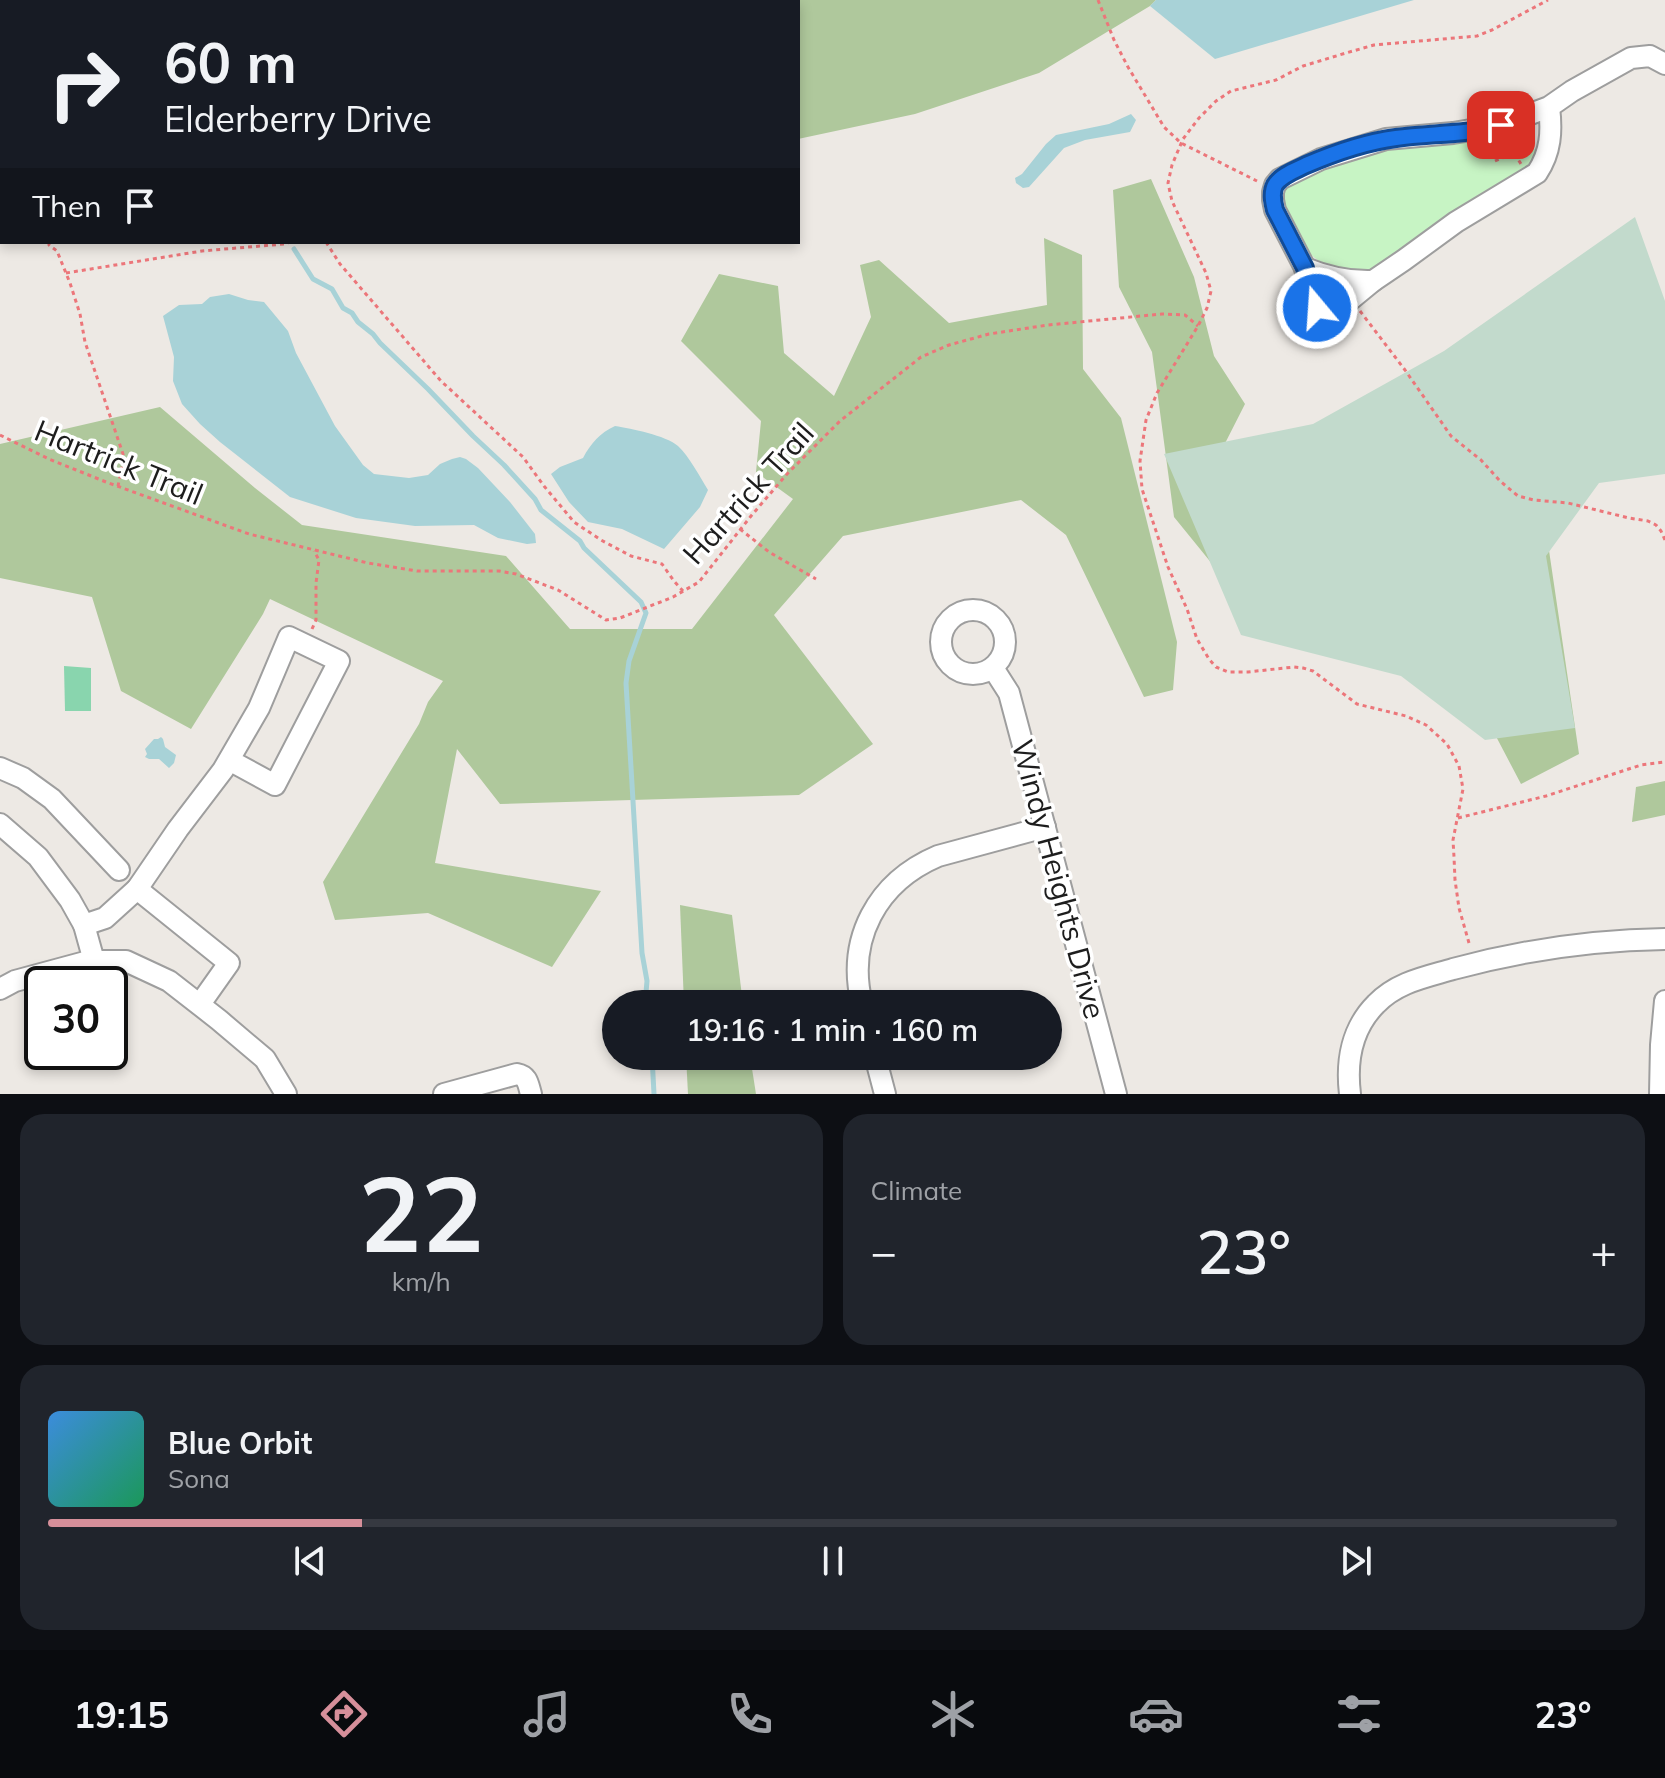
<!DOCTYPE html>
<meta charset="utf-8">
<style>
:root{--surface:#171b24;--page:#20242c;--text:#f1f3f6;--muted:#9ea1a6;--line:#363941;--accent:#d68f9a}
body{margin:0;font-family:Mulish,sans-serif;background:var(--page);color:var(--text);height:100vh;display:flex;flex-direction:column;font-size:30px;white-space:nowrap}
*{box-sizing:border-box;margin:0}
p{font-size:26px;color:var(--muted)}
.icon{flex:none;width:44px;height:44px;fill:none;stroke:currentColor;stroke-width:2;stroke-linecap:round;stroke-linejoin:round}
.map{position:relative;height:1094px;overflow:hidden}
.details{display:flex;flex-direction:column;gap:20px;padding:20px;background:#0d0f14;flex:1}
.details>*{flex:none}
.banner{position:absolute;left:0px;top:0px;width:800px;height:244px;box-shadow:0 4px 12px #0003;background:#171b24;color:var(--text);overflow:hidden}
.speed{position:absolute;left:24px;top:966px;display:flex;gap:16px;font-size:40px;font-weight:700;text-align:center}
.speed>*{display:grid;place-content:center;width:104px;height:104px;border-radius:50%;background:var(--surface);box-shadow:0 4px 12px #0003;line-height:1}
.speed .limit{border:4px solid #111;border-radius:12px;background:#fff;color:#111}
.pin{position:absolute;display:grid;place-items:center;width:68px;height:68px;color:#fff;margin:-34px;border-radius:16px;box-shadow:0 4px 12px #0006}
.me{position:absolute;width:88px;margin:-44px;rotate:342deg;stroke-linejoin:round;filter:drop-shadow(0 0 6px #0008)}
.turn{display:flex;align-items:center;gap:28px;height:168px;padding:0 32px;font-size:36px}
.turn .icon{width:104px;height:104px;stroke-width:2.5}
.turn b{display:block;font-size:56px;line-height:68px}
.then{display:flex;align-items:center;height:76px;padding:0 32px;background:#0003;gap:16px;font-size:30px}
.big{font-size:60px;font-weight:600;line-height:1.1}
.details .widget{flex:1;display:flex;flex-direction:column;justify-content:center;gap:12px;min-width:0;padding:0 28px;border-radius:24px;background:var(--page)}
.details .dial{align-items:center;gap:0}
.dial b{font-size:104px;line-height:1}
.song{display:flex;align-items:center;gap:24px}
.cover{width:96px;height:96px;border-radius:12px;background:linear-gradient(135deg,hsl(210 70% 55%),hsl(150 70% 35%))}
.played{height:8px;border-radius:4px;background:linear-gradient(90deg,var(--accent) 20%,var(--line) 20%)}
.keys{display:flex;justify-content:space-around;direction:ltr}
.heat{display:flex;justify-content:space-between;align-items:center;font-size:44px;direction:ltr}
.details .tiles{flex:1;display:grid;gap:20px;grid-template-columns:1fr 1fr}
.widget:last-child{grid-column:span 2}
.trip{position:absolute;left:602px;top:990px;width:460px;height:80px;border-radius:40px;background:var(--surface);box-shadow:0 4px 12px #0003;font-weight:600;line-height:80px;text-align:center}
.menu{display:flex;height:128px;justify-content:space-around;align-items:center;background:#090b0e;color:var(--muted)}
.menu .icon{width:56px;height:56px}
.menu .current{color:var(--accent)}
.menu b{font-size:36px;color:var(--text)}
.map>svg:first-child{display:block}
</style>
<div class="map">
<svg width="1665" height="1094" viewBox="0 0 1665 1094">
<rect width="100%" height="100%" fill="#ede9e4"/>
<g fill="#afc89c">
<polygon points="260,0 397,0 399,2 261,2"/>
<polygon points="410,0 1156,0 1150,6 1039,73 915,114 798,139 798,2 410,2"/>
<polygon points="1151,179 1194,277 1214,356 1245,404 1213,467 1627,454 1546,530 1579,754 1521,784 1458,664 1261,624 1174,517 1152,352 1119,287 1113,190"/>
<polygon points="1044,238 1082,255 1083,369 1121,418 1177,642 1173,690 1144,697 1066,535 1021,500 843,536 774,615 873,744 799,795 500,804 457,749 435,863 601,891 552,967 428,913 335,920 323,882 419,724 428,702 443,681 270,599 263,614 191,729 121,691 92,597 0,578 0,444 160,407 255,488 302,525 506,556 570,629 692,629 793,499 756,472 761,421 681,341 719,274 778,286 784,353 834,396 871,317 860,265 879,260 949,323 1047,305"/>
<polygon points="1665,781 1665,815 1632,822 1636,787"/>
<polygon points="680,905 732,915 743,1004 684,1004"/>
<polygon points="686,1056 750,1056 756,1094 688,1094"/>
</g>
<polygon fill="#c2dacc" points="1635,217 1665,301 1665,474 1599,483 1546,556 1575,728 1485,740 1401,676 1241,635 1164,454 1313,424 1444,351"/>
<path fill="#c7f4c4" d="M 1521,129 L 1523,142 L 1533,149 L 1538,149 L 1535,161 L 1524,171 L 1466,203 L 1373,269 C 1313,279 1301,246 1280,198 L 1284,188 L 1291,181 C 1319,170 1349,155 1379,150 C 1427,142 1475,143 1521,129 Z"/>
<polygon fill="#89d5ae" points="64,666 91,668 91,711 65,711"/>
<g fill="#a8d2d7">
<polygon points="69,0 210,0 211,2 69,2"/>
<polygon points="1156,0 1414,0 1215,59 1150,6"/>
<polygon points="1131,114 1136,120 1130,132 1085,140 1064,148 1029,187 1023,188 1016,183 1015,178 1022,174 1046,144 1056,135 1109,124"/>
<polygon points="229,294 248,300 264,302 288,331 296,353 335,426 363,465 374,474 409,478 428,475 440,464 452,459 460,457 466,459 478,468 510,502 535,534 536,543 527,544 498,538 474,525 415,526 356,518 290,497 220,442 200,424 182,404 173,381 174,357 163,316 179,305 202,304 210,297"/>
<path d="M 615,426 C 632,429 665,435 678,446 C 689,456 700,477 708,490 L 700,507 L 664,549 L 622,529 L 588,522 L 569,502 L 551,474 L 560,467 L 583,458 C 591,443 600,433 615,426 Z"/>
<polygon points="161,737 163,739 165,747 176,755 174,763 169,768 159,759 149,759 145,757 147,754 145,749 154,739 158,739"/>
</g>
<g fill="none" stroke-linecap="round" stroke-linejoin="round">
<g stroke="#a8d2d7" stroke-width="5">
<polyline points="294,249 313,279 332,289 343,308 352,313 358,322 373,334 380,343 428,389 473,436 504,465 535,499 541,510 580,541 584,548 641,602 646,613 629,661 626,683 642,953 647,981 645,1004"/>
<polyline points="652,1056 654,1094"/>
</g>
<defs>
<g id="minor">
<path d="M 1549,107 C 1552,131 1551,152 1537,173 L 1456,222 L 1404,260 L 1373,281 L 1345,304 L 1331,309 L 1317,308 L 1311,302 L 1305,268 L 1275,210 L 1273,200 L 1273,192 L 1275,185 L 1280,179 L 1321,159 L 1386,139 L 1453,133 L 1501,125 L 1549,107 L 1572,91 L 1631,58 L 1650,56 L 1665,64"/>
<path d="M 1305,268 C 1327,277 1348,282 1373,281"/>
<circle cx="973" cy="642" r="32"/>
<polyline points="993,668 1009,693 1116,1094"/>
<polyline points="0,768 23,778 52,799 119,870"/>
<polyline points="0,824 38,857 70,900 84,925"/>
<polyline points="137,889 178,829 223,770 259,708 289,637 339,661 275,785 229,760"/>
<polyline points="94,961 84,925 105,918 137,889 229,963 200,1004"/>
<polyline points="0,989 15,981 89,961 126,961 169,981 219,1020 265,1059 286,1094"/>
<path d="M 862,1004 C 846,939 877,882 938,856 L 1045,827"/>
<polyline points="875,1056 885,1094"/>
<path d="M 444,1094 L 517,1074 C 528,1076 528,1084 531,1094"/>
<path d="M 1350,1094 C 1346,1061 1352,1028 1376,1004 C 1397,982 1426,977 1453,969 C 1523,950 1593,940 1665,939"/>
<polyline points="1660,1094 1661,1045 1665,1001"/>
</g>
</defs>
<use href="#minor" stroke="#9e9e9e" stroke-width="24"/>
<g stroke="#ec767a" stroke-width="3" stroke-dasharray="4 4" stroke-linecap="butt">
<polyline points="1098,0 1114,40 1128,67 1164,127 1181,143 1257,181"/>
<polyline points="0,49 2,56"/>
<polyline points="1508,141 1511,154 1516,156 1521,164"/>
<polyline points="1495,161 1511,154"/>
<polyline points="49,242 49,245 57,251 70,283 80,314 85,342 124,457 118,486"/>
<polyline points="326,242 340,264 441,381 523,457 544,486 574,522 601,540 631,556 662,564 674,581 683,591"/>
<polyline points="66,273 202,251 284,244 291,242"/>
<polyline points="1360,311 1405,370 1451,436 1481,460 1500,481 1518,496 1534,500 1568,503 1629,518 1648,521 1656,525 1661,531 1665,540"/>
<polyline points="0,435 49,459 106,482 249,534 368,563 417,571 499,571 516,574 558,590 606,620 620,618 673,597 699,582 751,516 787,474 840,421 921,357 949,345 989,334 1048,325 1162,314 1185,315 1198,326"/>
<polyline points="740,529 769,552 816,579"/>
<polyline points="312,629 316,620 316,583 319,560 314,551"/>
<polyline points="1458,818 1546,796 1641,765 1665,762"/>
<polyline points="1469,943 1459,908 1455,880 1454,857 1453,840 1463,789 1459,766 1447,744 1426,725 1406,716 1357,704 1313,671 1303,668 1294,667 1248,672 1228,672 1216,667 1209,659 1197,639 1187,609 1168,567 1142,489 1140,461 1146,420 1157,393 1198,326 1207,308 1211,291 1206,273 1172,201 1168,183 1172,165 1183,139 1199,118 1216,101 1231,91 1276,80 1303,66 1346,53 1374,45 1477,36 1492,30 1548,0"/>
</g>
<use href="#minor" stroke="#fff" stroke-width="20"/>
</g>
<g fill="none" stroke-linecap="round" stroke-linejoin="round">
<defs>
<path id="route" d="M 1317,308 L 1311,302 L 1305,268 L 1275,210 C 1273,202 1271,193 1275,185 C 1281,175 1296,170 1306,165 C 1334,153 1365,142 1396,138 C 1431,133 1467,135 1501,125"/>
</defs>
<use href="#route" stroke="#114b97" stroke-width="20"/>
<use href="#route" stroke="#1a73e8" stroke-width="14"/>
</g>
<g text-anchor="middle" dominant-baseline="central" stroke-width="7" stroke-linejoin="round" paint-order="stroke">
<g font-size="30" fill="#1d1d1d" stroke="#fff">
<text transform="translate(119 462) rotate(22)">Hartrick Trail</text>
<text transform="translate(748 493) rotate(-48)">Hartrick Trail</text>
<text transform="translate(1059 879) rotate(75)">Windy Heights Drive</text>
</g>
</g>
</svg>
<div class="speed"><div class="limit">30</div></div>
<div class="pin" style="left:1501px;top:125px;background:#d93025"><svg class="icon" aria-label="arrive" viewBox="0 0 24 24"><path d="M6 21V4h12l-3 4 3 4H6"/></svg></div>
<svg class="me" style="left:1317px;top:308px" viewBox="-20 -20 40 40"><circle r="17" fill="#1a73e8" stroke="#fff" stroke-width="3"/><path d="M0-11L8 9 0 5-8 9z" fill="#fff"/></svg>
<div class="trip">19:16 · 1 min · 160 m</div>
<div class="banner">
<div class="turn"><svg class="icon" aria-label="right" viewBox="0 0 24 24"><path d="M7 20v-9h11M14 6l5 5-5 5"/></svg><div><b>60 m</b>Elderberry Drive</div></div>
<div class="then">Then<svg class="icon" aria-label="arrive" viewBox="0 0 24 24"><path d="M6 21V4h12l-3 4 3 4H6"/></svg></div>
</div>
</div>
<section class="details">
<div class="tiles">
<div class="widget dial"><b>22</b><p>km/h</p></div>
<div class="widget"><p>Climate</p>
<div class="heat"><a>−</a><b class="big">23°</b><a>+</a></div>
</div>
<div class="widget">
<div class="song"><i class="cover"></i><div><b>Blue Orbit</b><p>Sona</p></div></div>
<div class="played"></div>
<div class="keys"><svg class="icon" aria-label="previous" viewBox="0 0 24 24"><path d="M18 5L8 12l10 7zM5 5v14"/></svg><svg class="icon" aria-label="pause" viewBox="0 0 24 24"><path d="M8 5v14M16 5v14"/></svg><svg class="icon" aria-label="next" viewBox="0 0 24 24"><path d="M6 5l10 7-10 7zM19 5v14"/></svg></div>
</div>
</div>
</section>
<nav class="menu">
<b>19:15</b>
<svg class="icon current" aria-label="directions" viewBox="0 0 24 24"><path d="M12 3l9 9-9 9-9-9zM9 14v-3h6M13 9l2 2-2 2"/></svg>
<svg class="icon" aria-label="music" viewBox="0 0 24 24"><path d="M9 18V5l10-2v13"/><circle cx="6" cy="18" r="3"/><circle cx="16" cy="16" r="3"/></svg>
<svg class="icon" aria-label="phone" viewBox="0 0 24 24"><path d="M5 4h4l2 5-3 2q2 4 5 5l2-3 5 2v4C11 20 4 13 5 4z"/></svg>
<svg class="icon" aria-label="climate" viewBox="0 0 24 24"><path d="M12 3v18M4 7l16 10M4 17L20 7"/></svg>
<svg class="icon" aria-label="car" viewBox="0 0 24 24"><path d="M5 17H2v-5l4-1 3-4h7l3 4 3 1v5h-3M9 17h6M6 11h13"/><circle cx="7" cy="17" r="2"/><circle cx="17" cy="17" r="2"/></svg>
<svg class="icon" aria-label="filters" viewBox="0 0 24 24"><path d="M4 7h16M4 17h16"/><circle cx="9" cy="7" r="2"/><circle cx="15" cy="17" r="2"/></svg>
<b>23°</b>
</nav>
